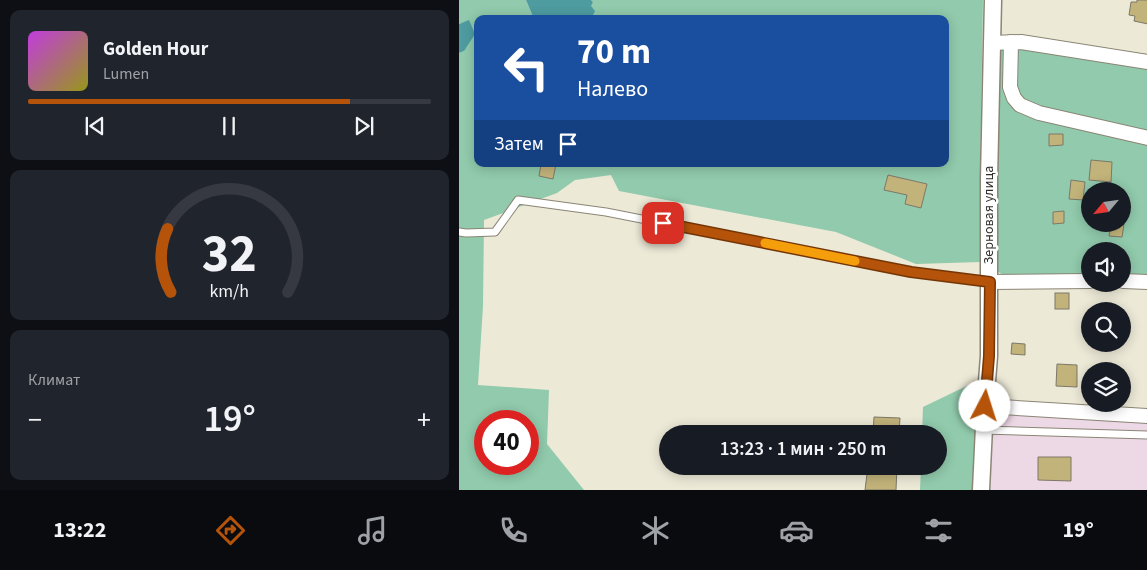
<!DOCTYPE html>
<html lang="ru">
<meta charset="utf-8">
<style>
:root{--surface:#171b24;--page:#20242c;--text:#f1f3f6;--muted:#9ea1a6;--line:#363941;--accent:#b45309}
body{margin:0;font-family:"Source Sans 3",sans-serif;background:var(--page);color:var(--text);height:100vh;display:flex;flex-direction:column;font-size:19px;white-space:nowrap}
*{box-sizing:border-box;margin:0}
p{font-size:16px;color:var(--muted)}
.icon{flex:none;width:28px;height:28px;fill:none;stroke:currentColor;stroke-width:2;stroke-linecap:round;stroke-linejoin:round}
.map{position:relative;flex:1;overflow:hidden}
.side{display:flex;flex-direction:column;gap:10px;padding:10px;background:#0d0f14;width:459px}
.side>*{flex:none}
.top-card{position:absolute;left:15px;top:15px;width:475px;height:152px;border-radius:10px;box-shadow:0 2px 12px #0003;background:#1a4fa0;color:#fff;overflow:hidden}
.needle{width:32px;rotate:241deg}
.fabs{position:absolute;left:622px;top:182px;display:grid;gap:10px}
.fabs a{display:grid;place-items:center;width:50px;height:50px;border-radius:50%;background:var(--surface);box-shadow:0 2px 12px #0003;font-size:25px}
.speed{position:absolute;left:15px;top:410px;display:flex;gap:10px;font-size:25px;font-weight:700;text-align:center}
.speed>*{display:grid;place-content:center;width:65px;height:65px;border-radius:50%;background:var(--surface);box-shadow:0 2px 12px #0003;line-height:1}
.speed .limit{border:8px solid #d22;background:#fff;color:#111}
.pin{position:absolute;display:grid;place-items:center;width:42px;height:42px;color:#fff;margin:-21px;border-radius:10px;box-shadow:0 2px 8px #0006}
.me{position:absolute;width:55px;margin:-28px;rotate:5deg;stroke-linejoin:round;filter:drop-shadow(0 0 4px #0008)}
.turn{display:flex;align-items:center;gap:18px;height:105px;padding:0 20px;font-size:22px}
.turn .icon{width:65px;height:65px;stroke-width:2.5}
.turn b{display:block;font-size:35px;line-height:42px}
.then{display:flex;align-items:center;height:48px;padding:0 20px;background:#0003;gap:10px;font-size:19px}
.big{font-size:38px;font-weight:600;line-height:1.1}
.side .card{flex:1;display:flex;flex-direction:column;justify-content:center;gap:8px;min-width:0;padding:0 18px;border-radius:10px;background:var(--page)}
.side .dial{align-items:center;gap:0}
.dial svg{height:130px;overflow:visible;fill:none;stroke:var(--line);stroke-width:7;stroke-linecap:round;text-anchor:middle}
.dial text{fill:var(--text);stroke:none}
.song{display:flex;align-items:center;gap:15px}
.cover{width:60px;height:60px;border-radius:8px;background:linear-gradient(135deg,hsl(290 70% 55%),hsl(60 70% 35%))}
.played{height:5px;border-radius:2px;background:linear-gradient(90deg,var(--accent) 80%,var(--line) 80%)}
.keys{display:flex;justify-content:space-around;direction:ltr}
.heat{display:flex;justify-content:space-between;align-items:center;font-size:28px;direction:ltr}
.trip{position:absolute;left:200px;top:425px;width:288px;height:50px;border-radius:25px;background:var(--surface);box-shadow:0 2px 12px #0003;font-weight:600;line-height:50px;text-align:center}
.tabs{display:flex;height:80px;justify-content:space-around;align-items:center;background:#090b0e;color:var(--muted)}
.tabs .icon{width:35px;height:35px}
.tabs .on{color:var(--accent)}
.tabs b{font-size:22px;color:var(--text)}
main{display:flex;flex:1;min-height:0}
.map>svg:first-child{display:block}
</style>
<main>
<section class="side">
<div class="card">
<div class="song"><i class="cover"></i><div><b>Golden Hour</b><p>Lumen</p></div></div>
<div class="played"></div>
<div class="keys"><svg class="icon" aria-label="previous" viewBox="0 0 24 24"><path d="M18 5L8 12l10 7zM5 5v14"/></svg><svg class="icon" aria-label="pause" viewBox="0 0 24 24"><path d="M8 5v14M16 5v14"/></svg><svg class="icon" aria-label="next" viewBox="0 0 24 24"><path d="M6 5l10 7-10 7zM19 5v14"/></svg></div>
</div>
<div class="card dial"><svg viewBox="0 0 100 80">
<path d="M14 69A42 42 0 1 1 86 69"/>
<path d="M14 69A42 42 0 0 1 12 30" stroke="#b45309"/>
<text x="50" y="56" font-size="32" font-weight="700">32</text>
<text x="50" y="72" font-size="11">km/h</text>
</svg></div>
<div class="card"><p>Климат</p>
<div class="heat"><a>−</a><b class="big">19°</b><a>+</a></div>
</div>
</section>
<div class="map">
<svg width="689" height="490" viewBox="0 0 689 490">
<rect width="100%" height="100%" fill="#ede9d7"/>
<polygon fill="#edd8e6" points="534,413 688,420 688,490 528,490 531,417"/>
<g fill="#91caac" fill-rule="evenodd">
<path d="M 0,0 L 67,0 L 75,19 L 19,19 L 19,164 L 486,164 L 486,19 L 132,19 L 133,17 L 131,6 L 134,2 L 132,0 L 524,0 L 521,183 L 522,262 L 457,264 L 377,232 L 160,191 L 152,175 L 116,180 L 98,193 L 25,220 L 24,306 L 19,385 L 90,390 L 88,444 L 125,490 L 0,490 L 0,53 L 5,51 L 2,23 L 0,24 ZM 26,421 L 69,421 L 69,464 L 26,464 Z"/>
<path d="M 549,36 L 563,36 L 688,54 L 688,287 L 546,286 L 544,275 L 538,271 L 537,52 ZM 631,191 L 664,191 L 664,224 L 631,224 ZM 631,251 L 664,251 L 664,284 L 631,284 Z"/>
<polygon points="520,380 515,490 461,490 462,466 479,466 479,434 463,434 464,407"/>
</g>
<g fill="#4e9ca0">
<polygon points="67,0 132,0 134,2 132,6 136,11 132,19 75,19"/>
<polygon points="10,20 16,34 5,51 0,53 0,24"/>
</g>
<g fill="#c2b37a" stroke="#7d7868">
<polygon points="678,0 689,0 689,24 675,21 676,16 670,15 672,2 678,2"/>
<polygon points="590,134 604,134 604,145 590,146"/>
<polygon points="632,160 653,162 652,182 630,180"/>
<polygon points="82,164 97,164 94,179 80,176"/>
<polygon points="429,175 468,184 462,208 446,204 448,195 425,190"/>
<polygon points="612,180 626,182 624,200 610,199"/>
<polygon points="605,211 605,223 594,224 594,212"/>
<polygon points="652,224 665,224 663,237 650,236"/>
<rect x="596" y="293" width="14" height="16"/>
<polygon points="553,343 566,344 566,355 552,354"/>
<polygon points="598,364 618,365 618,387 597,386"/>
<polygon points="415,417 441,418 440,434 414,434"/>
<polygon points="579,457 612,457 612,481 579,480"/>
<polygon points="409,466 438,466 437,490 406,490"/>
</g>
<g fill="none" stroke-linecap="round" stroke-linejoin="round">
<defs>
<g id="service">
<polyline points="0,232 7,233 36,232 59,200 147,212 452,272 530,282"/>
<polyline points="525,430 689,435"/>
</g>
<g id="minor">
<polyline points="552,42 551,87 555,98 561,105 580,113 689,138"/>
<polyline points="532,43 562,42 689,62"/>
<polyline points="664,281 689,282"/>
<polyline points="531,282 631,281"/>
<polyline points="526,406 689,416"/>
</g>
<polyline id="tertiary" points="522,490 526,406 530,356 530,179 534,0"/>
</defs>
<use href="#service" stroke="#8a8575" stroke-width="9"/>
<use href="#minor" stroke="#8a8575" stroke-width="16"/>
<use href="#tertiary" stroke="#8a8575" stroke-width="19"/>
<use href="#service" stroke="#fff" stroke-width="7"/>
<use href="#minor" stroke="#fff" stroke-width="14"/>
<use href="#tertiary" stroke="#fff" stroke-width="16"/>
</g>
<g fill="none" stroke-linecap="round" stroke-linejoin="round">
<defs>
<polyline id="route" points="204,223 452,272 531,282 530,356 526,406"/>
</defs>
<use href="#route" stroke="#753606" stroke-width="12"/>
<use href="#route" stroke="#b45309" stroke-width="9"/>
<polyline stroke="#f59e0b" stroke-width="9" points="306,243 396,261"/>
</g>
<g text-anchor="middle" dominant-baseline="central" stroke-width="5" stroke-linejoin="round" paint-order="stroke">
<g font-size="14" fill="#2d2b25" stroke="#fff">
<text transform="translate(530 215) rotate(-90)">Зерновая улица</text>
</g>
</g>
</svg>
<div class="fabs">
<a><svg class="needle" viewBox="-14 -14 28 28"><path d="M0-13l5 13h-10z" fill="#e53935"/><path d="M0 13l5-13h-10z" fill="#9ea1a6"/></svg></a>
<a><svg class="icon" aria-label="sound" viewBox="0 0 24 24"><path d="M4 9h4l5-4v14l-5-4H4zM17 9q2 3 0 6"/></svg></a>
<a><svg class="icon" aria-label="search" viewBox="0 0 24 24"><circle cx="10" cy="10" r="6"/><path d="M15 15l6 6"/></svg></a>
<a><svg class="icon" aria-label="layers" viewBox="0 0 24 24"><path d="M12 4l9 5-9 5-9-5zM3 14l9 5 9-5"/></svg></a>
</div>
<div class="speed"><div class="limit">40</div></div>
<div class="pin" style="left:204px;top:223px;background:#d93025"><svg class="icon" aria-label="arrive" viewBox="0 0 24 24"><path d="M6 21V4h12l-3 4 3 4H6"/></svg></div>
<svg class="me" style="left:526px;top:406px" viewBox="-20 -20 40 40"><circle r="19" fill="#fff"/><path d="M0-13L10 11 0 6-10 11z" fill="#b45309"/></svg>
<div class="trip">13:23 · 1 мин · 250 m</div>
<div class="top-card">
<div class="turn"><svg class="icon" aria-label="left" viewBox="0 0 24 24"><path d="M17 20v-9H6M10 6l-5 5 5 5"/></svg><div><b>70 m</b>Налево</div></div>
<div class="then">Затем<svg class="icon" aria-label="arrive" viewBox="0 0 24 24"><path d="M6 21V4h12l-3 4 3 4H6"/></svg></div>
</div>
</div>
</main>
<nav class="tabs">
<b>13:22</b>
<svg class="icon on" aria-label="directions" viewBox="0 0 24 24"><path d="M12 3l9 9-9 9-9-9zM9 14v-3h6M13 9l2 2-2 2"/></svg>
<svg class="icon" aria-label="music" viewBox="0 0 24 24"><path d="M9 18V5l10-2v13"/><circle cx="6" cy="18" r="3"/><circle cx="16" cy="16" r="3"/></svg>
<svg class="icon" aria-label="phone" viewBox="0 0 24 24"><path d="M5 4h4l2 5-3 2q2 4 5 5l2-3 5 2v4C11 20 4 13 5 4z"/></svg>
<svg class="icon" aria-label="climate" viewBox="0 0 24 24"><path d="M12 3v18M4 7l16 10M4 17L20 7"/></svg>
<svg class="icon" aria-label="car" viewBox="0 0 24 24"><path d="M5 17H2v-5l4-1 3-4h7l3 4 3 1v5h-3M9 17h6M6 11h13"/><circle cx="7" cy="17" r="2"/><circle cx="17" cy="17" r="2"/></svg>
<svg class="icon" aria-label="filters" viewBox="0 0 24 24"><path d="M4 7h16M4 17h16"/><circle cx="9" cy="7" r="2"/><circle cx="15" cy="17" r="2"/></svg>
<b>19°</b>
</nav>
